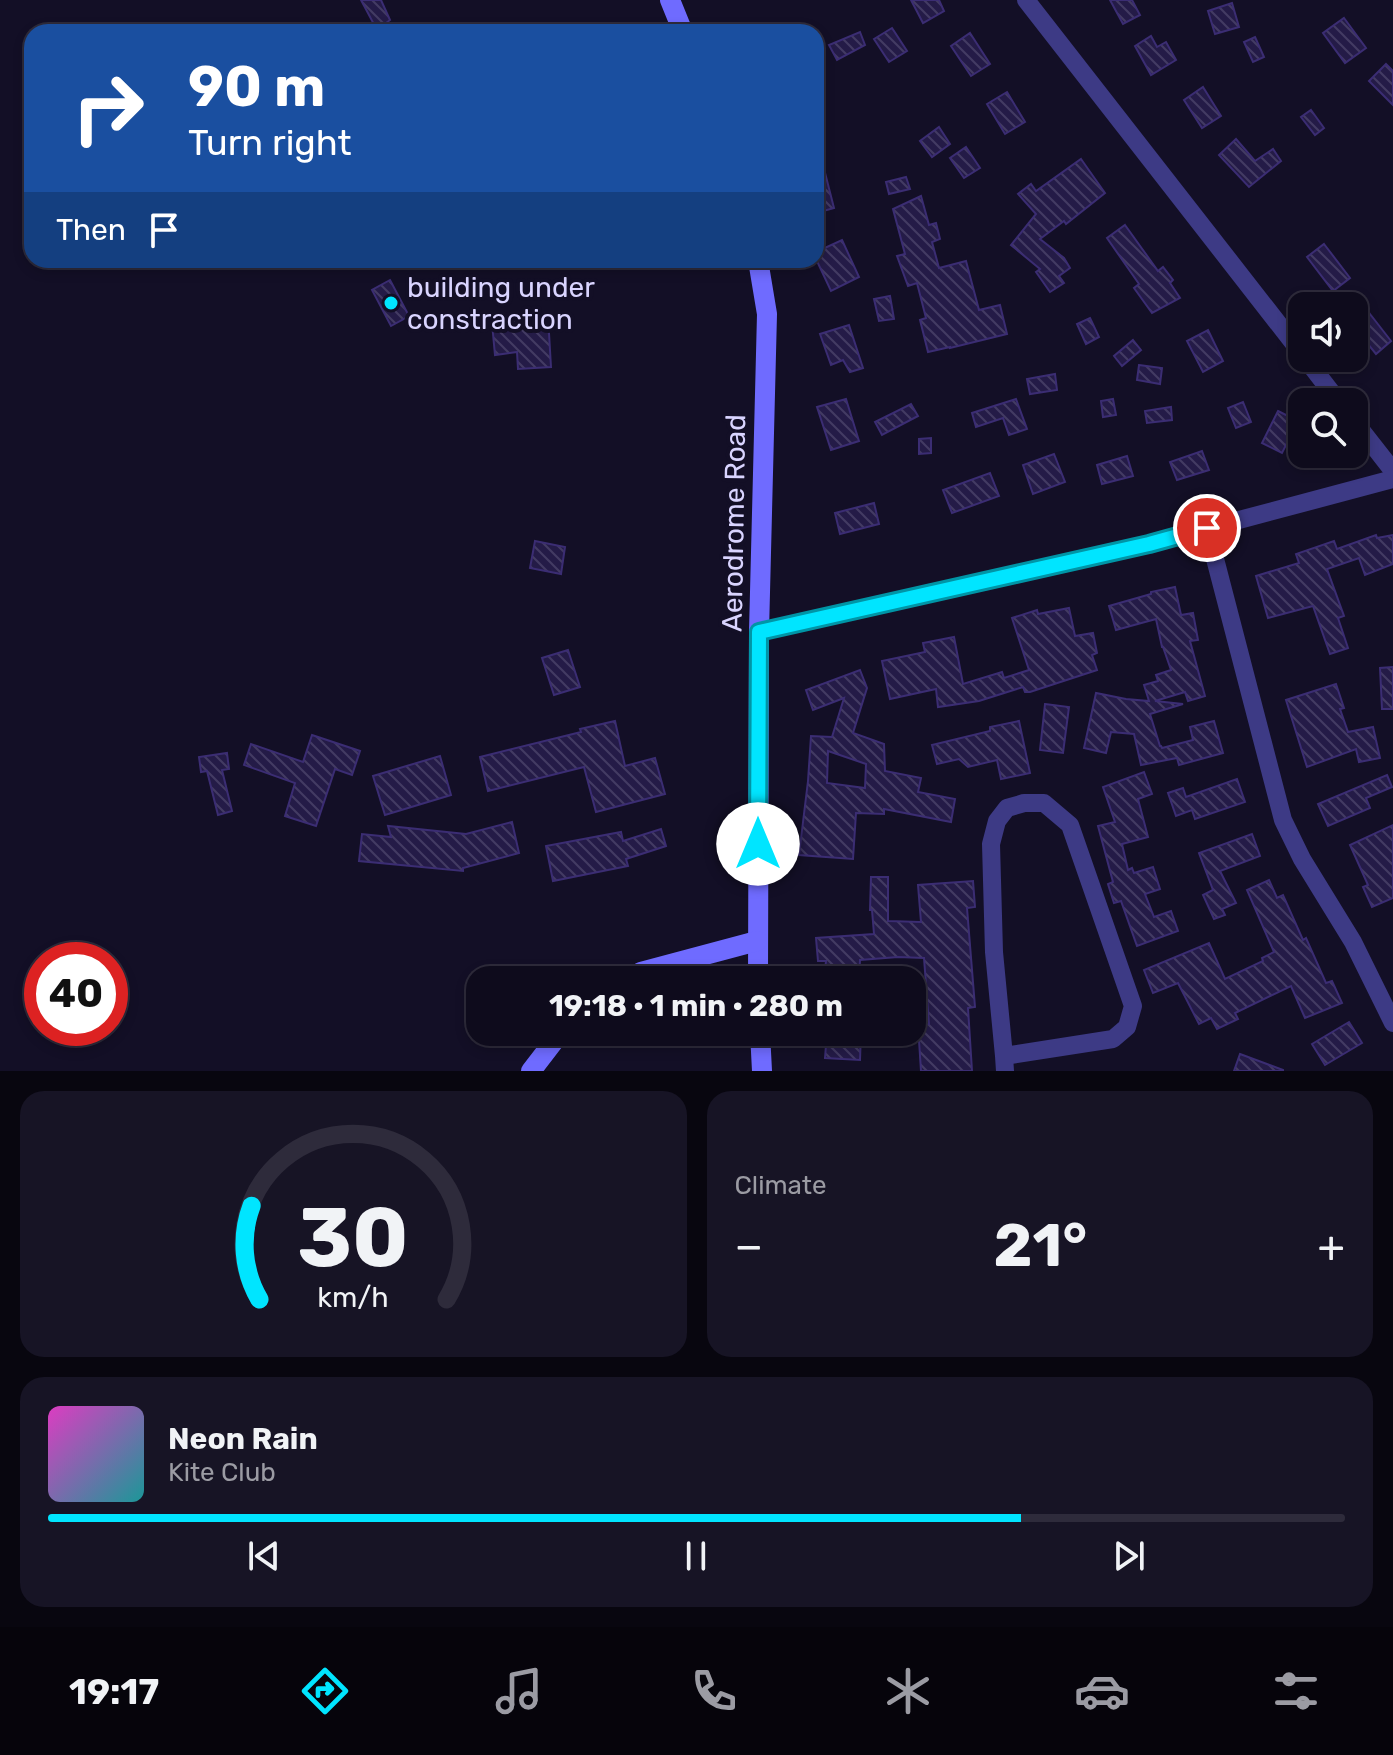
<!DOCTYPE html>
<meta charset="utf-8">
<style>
:root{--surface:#0e0b1c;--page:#171425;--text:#f1f3f6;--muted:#9b9ba3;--line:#2e2b3b;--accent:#00e5ff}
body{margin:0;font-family:Rubik,sans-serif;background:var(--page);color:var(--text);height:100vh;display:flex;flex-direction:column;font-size:30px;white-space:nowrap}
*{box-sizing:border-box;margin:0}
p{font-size:26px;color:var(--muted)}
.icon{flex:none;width:44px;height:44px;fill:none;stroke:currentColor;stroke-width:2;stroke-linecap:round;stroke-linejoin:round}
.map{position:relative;height:1071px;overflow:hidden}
.drawer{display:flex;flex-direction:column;gap:20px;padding:20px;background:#08060f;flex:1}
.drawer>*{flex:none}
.top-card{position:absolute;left:24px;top:24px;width:800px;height:244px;border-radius:24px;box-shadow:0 4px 12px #0003,0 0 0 2px var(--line);background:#1a4fa0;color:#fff;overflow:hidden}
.fabs{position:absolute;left:1288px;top:292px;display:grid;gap:16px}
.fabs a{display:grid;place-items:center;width:80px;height:80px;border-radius:16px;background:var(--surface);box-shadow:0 4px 12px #0003,0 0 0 2px var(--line);font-size:40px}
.speed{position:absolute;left:24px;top:942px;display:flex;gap:16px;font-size:40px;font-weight:700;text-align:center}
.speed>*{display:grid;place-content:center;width:104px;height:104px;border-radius:50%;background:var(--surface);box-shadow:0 4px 12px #0003,0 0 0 2px var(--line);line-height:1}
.speed .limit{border:12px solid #d22;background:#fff;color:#111}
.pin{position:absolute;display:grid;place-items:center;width:68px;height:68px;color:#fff;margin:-34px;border:4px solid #fff;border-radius:50%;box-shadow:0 2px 8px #0007}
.me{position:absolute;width:88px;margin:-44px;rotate:0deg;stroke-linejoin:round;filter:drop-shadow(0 0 6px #0008)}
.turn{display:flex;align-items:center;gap:28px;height:168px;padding:0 32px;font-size:36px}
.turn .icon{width:104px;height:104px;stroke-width:2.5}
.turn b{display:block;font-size:56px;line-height:68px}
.then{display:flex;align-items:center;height:76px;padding:0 32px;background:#0003;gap:16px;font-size:30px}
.big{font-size:60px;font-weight:700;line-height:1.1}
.drawer .widget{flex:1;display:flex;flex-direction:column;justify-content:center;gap:12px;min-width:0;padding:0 28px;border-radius:24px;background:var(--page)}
.drawer .dial{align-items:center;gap:0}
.dial svg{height:208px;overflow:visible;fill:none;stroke:var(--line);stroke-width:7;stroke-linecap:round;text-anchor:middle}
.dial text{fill:var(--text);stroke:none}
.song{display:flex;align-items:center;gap:24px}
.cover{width:96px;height:96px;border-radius:12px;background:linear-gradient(135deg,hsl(310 70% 55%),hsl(180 70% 35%))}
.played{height:8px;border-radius:4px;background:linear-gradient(90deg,var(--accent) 75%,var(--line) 75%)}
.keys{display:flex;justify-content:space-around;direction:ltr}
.heat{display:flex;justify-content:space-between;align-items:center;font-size:44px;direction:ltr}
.drawer .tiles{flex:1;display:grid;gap:20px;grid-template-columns:1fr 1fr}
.widget:last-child{grid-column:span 2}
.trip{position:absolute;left:466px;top:966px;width:460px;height:80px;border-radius:24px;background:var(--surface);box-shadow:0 4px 12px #0003,0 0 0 2px var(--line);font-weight:700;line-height:80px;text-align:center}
.dock{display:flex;height:128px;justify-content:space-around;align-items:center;background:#06040b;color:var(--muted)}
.dock .icon{width:56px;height:56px}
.dock .on{color:var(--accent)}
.dock b{font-size:36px;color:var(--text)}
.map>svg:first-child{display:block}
</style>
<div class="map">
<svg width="1393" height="1071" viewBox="0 0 1393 1071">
<defs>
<pattern id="building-back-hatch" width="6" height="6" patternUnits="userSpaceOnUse" patternTransform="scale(2)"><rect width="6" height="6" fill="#241b47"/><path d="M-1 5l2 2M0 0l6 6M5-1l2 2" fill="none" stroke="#433b63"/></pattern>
</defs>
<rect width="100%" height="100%" fill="#130f26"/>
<g fill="url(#building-back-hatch)" stroke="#3b2d73" stroke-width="2" fill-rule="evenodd">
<polygon points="361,0 381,0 390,20 377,30"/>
<polygon points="911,0 939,0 944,11 923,23"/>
<polygon points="1110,0 1132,0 1140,15 1123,24"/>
<polygon points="1232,3 1239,27 1215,34 1208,11"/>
<polygon points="1344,18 1366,48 1345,63 1323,33"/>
<polygon points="892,28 907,51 889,62 874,39"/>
<polygon points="860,32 865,45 837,60 829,45"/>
<polygon points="970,33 990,64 971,76 951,46"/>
<polygon points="1151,36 1157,47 1166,42 1176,60 1151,75 1135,46"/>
<polygon points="1255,37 1264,57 1253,62 1244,42"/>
<polygon points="1386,64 1393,71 1393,105 1369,81"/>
<polygon points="1203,87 1221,116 1202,128 1184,100"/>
<polygon points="1007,92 1025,122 1005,134 987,104"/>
<polygon points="1311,110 1324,128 1315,135 1301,117"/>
<polygon points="939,127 950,144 932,157 920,141"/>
<polygon points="1236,139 1255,161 1273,149 1281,161 1249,187 1219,155"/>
<polygon points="966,147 980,168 964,178 950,158"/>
<polygon points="821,157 834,208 816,213 816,158"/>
<polygon points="1081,159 1105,193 1066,224 1064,221 1040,239 1064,258 1070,268 1059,276 1064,283 1050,292 1036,272 1040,269 1011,245 1036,214 1018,194 1031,184 1036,191"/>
<polygon points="906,177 910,189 889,194 886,182"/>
<polygon points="921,196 929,225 936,223 940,239 932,242 939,268 966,261 979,310 1000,305 1007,334 950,348 950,347 928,352 920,320 926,318 917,283 908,286 897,256 905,254 893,209"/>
<polygon points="1125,225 1158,271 1163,267 1173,280 1170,283 1180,298 1152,313 1134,288 1139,284 1107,238"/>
<polygon points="842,240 859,277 831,291 816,259 816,252"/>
<polygon points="1324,244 1350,278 1333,291 1307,257"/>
<polygon points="390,280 409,316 391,326 372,290"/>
<polygon points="890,296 894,319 879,321 874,299"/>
<polygon points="1370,314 1391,341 1376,354 1354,327"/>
<polygon points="548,316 551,367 518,369 517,352 495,355 492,323 505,318"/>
<polygon points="1090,318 1099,337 1086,344 1077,324"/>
<polygon points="849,325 863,368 850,372 843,360 831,365 820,334"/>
<polygon points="1208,330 1223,361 1203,372 1187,341"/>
<polygon points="1133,340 1141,350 1122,366 1114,356"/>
<polygon points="1139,365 1162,368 1160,384 1137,380"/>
<polygon points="1055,374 1057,390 1030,394 1027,379"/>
<polygon points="846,399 859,441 831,450 817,407"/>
<polygon points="1016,399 1027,429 1009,435 1003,418 976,427 972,413"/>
<polygon points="1113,399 1116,415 1103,417 1101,401"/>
<polygon points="1243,402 1251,422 1236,428 1228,408"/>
<polygon points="911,404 918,416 882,435 875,422"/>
<polygon points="1171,407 1172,420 1147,423 1145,411"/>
<polygon points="1278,411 1298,421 1282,453 1262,443"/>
<polygon points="931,438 931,453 919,454 919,439"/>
<polygon points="1202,451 1209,470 1177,480 1170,462"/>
<polygon points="1054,454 1065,482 1033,494 1023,465"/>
<polygon points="1127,456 1133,476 1102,484 1097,465"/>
<polygon points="990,473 999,496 952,513 943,490"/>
<polygon points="874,503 879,524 840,534 835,513"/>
<polygon points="1376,535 1377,538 1393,535 1393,564 1365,575 1359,558 1327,569 1344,616 1338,618 1348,648 1330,654 1313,606 1268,618 1256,576 1299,563 1296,554 1334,541 1337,549"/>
<polygon points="535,541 565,547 561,574 530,568"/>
<polygon points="1175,587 1181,615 1193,613 1198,640 1190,641 1205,696 1188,701 1185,692 1155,701 1183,704 1150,714 1160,746 1161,746 1162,748 1193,740 1190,727 1214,721 1223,753 1179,765 1177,758 1141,765 1134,734 1111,732 1106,753 1084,748 1096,693 1126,699 1149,701 1144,685 1158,681 1156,675 1171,670 1163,647 1162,647 1156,619 1116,630 1109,606 1151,594 1151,592"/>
<polygon points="1069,608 1075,636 1093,633 1097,653 1092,655 1097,670 1030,692 1025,692 1023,687 979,701 938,707 936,689 890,699 882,661 925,652 923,643 954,637 963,684 1002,672 1004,678 1029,670 1012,618 1037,610 1038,614"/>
<polygon points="568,650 580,687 554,695 542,658"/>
<polygon points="1393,667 1393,709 1382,709 1380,668"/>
<path d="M 860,670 L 867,688 L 853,733 L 884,744 L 885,771 L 921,778 L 918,792 L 955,799 L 951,822 L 884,809 L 884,814 L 856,813 L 853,859 L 799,855 L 808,781 L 811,736 L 832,737 L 844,698 L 813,710 L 806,690 ZM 828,751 L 866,764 L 865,788 L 827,783 Z"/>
<polygon points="1336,684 1344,708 1340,709 1348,732 1373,727 1380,758 1359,762 1356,749 1307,767 1286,700"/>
<polygon points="1045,704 1069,707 1063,753 1040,750"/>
<polygon points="615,721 625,766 655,758 665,794 596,812 584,767 488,791 480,757 581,732 580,729"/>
<polygon points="1019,721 1030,773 1001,779 997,760 968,767 959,759 937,764 932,745 990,731 990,727"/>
<polygon points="312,735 360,751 352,775 335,769 316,826 285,816 295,783 244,765 251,744 303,762"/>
<polygon points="227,753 229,769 222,770 232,811 218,815 207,771 201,772 199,757"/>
<polygon points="440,756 451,795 385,815 373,776"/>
<polygon points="1144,772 1152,794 1138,799 1148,837 1122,844 1128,870 1132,868 1134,873 1153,867 1160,889 1145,894 1154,917 1171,911 1178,931 1137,946 1121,901 1114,903 1108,884 1113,882 1098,826 1115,822 1103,787"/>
<polygon points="1387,775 1392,787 1366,798 1370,808 1328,826 1318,804"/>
<polygon points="1237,779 1245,802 1195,819 1192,810 1176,816 1168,793 1183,788 1186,797"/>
<polygon points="512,822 519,853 463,868 463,871 359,861 362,834 391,837 388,826 466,834"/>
<polygon points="1393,825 1393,898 1372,907 1363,887 1368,885 1350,845"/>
<polygon points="661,829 666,846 626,859 628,866 553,881 546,846 621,832 623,841"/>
<polygon points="1252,834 1260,856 1220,871 1236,903 1222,909 1225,915 1214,919 1203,895 1213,890 1199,853"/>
<polygon points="871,877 888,877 888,921 921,922 918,885 973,881 975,907 967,908 975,1007 968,1008 972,1071 921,1071 918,1025 929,1024 924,958 898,957 860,960 859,980 824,980 826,961 818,961 816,938 874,934 872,910 870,910"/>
<polygon points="1269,880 1277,898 1283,895 1303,940 1306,938 1326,983 1332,981 1342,1003 1305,1018 1291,986 1235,1013 1238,1019 1217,1029 1211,1018 1199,1024 1178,983 1153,993 1144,970 1209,943 1225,979 1263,961 1262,958 1274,952 1247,890"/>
<polygon points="1349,1022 1362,1043 1325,1065 1312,1044"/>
<polygon points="827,1032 861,1032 860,1060 825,1058"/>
<polygon points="1240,1054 1283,1070 1283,1071 1234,1071"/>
</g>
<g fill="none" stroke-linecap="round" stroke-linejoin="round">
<g stroke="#3d3a85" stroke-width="18">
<polyline points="1026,0 1302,354"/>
<polyline points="1305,358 1339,402"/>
<polyline points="1354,421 1393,471"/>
<polyline points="1207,528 1283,820 1302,859 1353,942 1393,1023"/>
<polyline points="759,632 1149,544 1393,479"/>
<polyline points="1004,1056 1113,1039 1127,1027 1133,1006 1070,825 1044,803 1024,803 1007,808 997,821 991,844 994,952 1004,1056 1005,1071"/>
</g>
<g stroke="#6f6bff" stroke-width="20">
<polyline points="670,0 683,32"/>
<polyline points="758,260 767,314 759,632 758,980"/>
<polyline points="627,980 641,972 757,941"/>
<polyline points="760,1032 762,1071"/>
<polyline points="531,1071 561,1032"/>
</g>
</g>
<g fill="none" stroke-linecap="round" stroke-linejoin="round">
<defs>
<polyline id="route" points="758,844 759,632 1149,544 1207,528"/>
</defs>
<use href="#route" stroke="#0095a6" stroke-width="20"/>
<use href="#route" stroke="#00e5ff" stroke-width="14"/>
</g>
<circle fill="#00e5ff" stroke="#130f26" stroke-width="3" cx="391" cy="303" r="8"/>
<g text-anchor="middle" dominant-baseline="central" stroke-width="8" stroke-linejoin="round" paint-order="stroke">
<g font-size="28" fill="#d9d4ff" stroke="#130f26" text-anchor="start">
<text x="407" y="287">building under<tspan x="407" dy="32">constraction</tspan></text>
</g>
<g font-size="28" fill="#d9d4ff" stroke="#130f26">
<text transform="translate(734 523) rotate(-89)">Aerodrome Road</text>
</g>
</g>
</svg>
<div class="fabs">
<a><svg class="icon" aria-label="sound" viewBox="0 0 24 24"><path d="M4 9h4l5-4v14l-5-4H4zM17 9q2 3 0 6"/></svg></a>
<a><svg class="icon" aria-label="search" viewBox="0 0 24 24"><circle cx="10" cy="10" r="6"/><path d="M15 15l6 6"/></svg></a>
</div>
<div class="speed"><div class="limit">40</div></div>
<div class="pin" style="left:1207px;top:528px;background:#d93025"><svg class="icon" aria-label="arrive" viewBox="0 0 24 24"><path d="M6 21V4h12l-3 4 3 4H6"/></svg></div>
<svg class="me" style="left:758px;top:844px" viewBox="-20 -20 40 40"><circle r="19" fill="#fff"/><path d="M0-13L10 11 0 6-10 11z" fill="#00e5ff"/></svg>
<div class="trip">19:18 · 1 min · 280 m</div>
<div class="top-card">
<div class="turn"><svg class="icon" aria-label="right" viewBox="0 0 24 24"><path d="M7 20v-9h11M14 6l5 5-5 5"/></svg><div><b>90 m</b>Turn right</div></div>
<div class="then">Then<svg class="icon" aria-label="arrive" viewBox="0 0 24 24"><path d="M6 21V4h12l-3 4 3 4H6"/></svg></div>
</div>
</div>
<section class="drawer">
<div class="tiles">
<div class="widget dial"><svg viewBox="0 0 100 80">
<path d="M14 69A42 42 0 1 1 86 69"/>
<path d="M14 69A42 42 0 0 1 11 33" stroke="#00e5ff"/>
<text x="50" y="56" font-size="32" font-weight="700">30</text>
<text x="50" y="72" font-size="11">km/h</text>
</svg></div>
<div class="widget"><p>Climate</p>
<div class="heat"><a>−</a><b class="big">21°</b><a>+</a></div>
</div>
<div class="widget">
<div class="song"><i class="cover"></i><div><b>Neon Rain</b><p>Kite Club</p></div></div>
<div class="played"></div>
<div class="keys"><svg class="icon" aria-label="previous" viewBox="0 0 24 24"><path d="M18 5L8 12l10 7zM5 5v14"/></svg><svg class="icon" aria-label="pause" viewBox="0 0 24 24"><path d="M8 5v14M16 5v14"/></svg><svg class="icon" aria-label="next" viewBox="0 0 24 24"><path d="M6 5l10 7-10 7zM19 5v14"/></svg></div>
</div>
</div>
</section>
<nav class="dock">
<b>19:17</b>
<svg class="icon on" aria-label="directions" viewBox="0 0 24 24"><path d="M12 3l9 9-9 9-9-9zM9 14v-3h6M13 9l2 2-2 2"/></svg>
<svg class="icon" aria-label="music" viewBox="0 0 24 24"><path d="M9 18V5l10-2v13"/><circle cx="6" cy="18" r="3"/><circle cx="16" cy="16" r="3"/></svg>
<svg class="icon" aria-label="phone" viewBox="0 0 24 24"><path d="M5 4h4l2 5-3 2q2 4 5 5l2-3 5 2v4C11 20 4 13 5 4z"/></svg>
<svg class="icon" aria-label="climate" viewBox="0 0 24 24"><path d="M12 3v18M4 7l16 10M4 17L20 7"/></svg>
<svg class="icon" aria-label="car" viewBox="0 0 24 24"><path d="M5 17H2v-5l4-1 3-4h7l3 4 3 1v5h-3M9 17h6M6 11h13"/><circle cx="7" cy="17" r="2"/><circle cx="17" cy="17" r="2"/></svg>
<svg class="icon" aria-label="filters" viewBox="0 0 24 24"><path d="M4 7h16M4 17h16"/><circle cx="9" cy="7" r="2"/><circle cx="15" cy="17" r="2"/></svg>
</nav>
